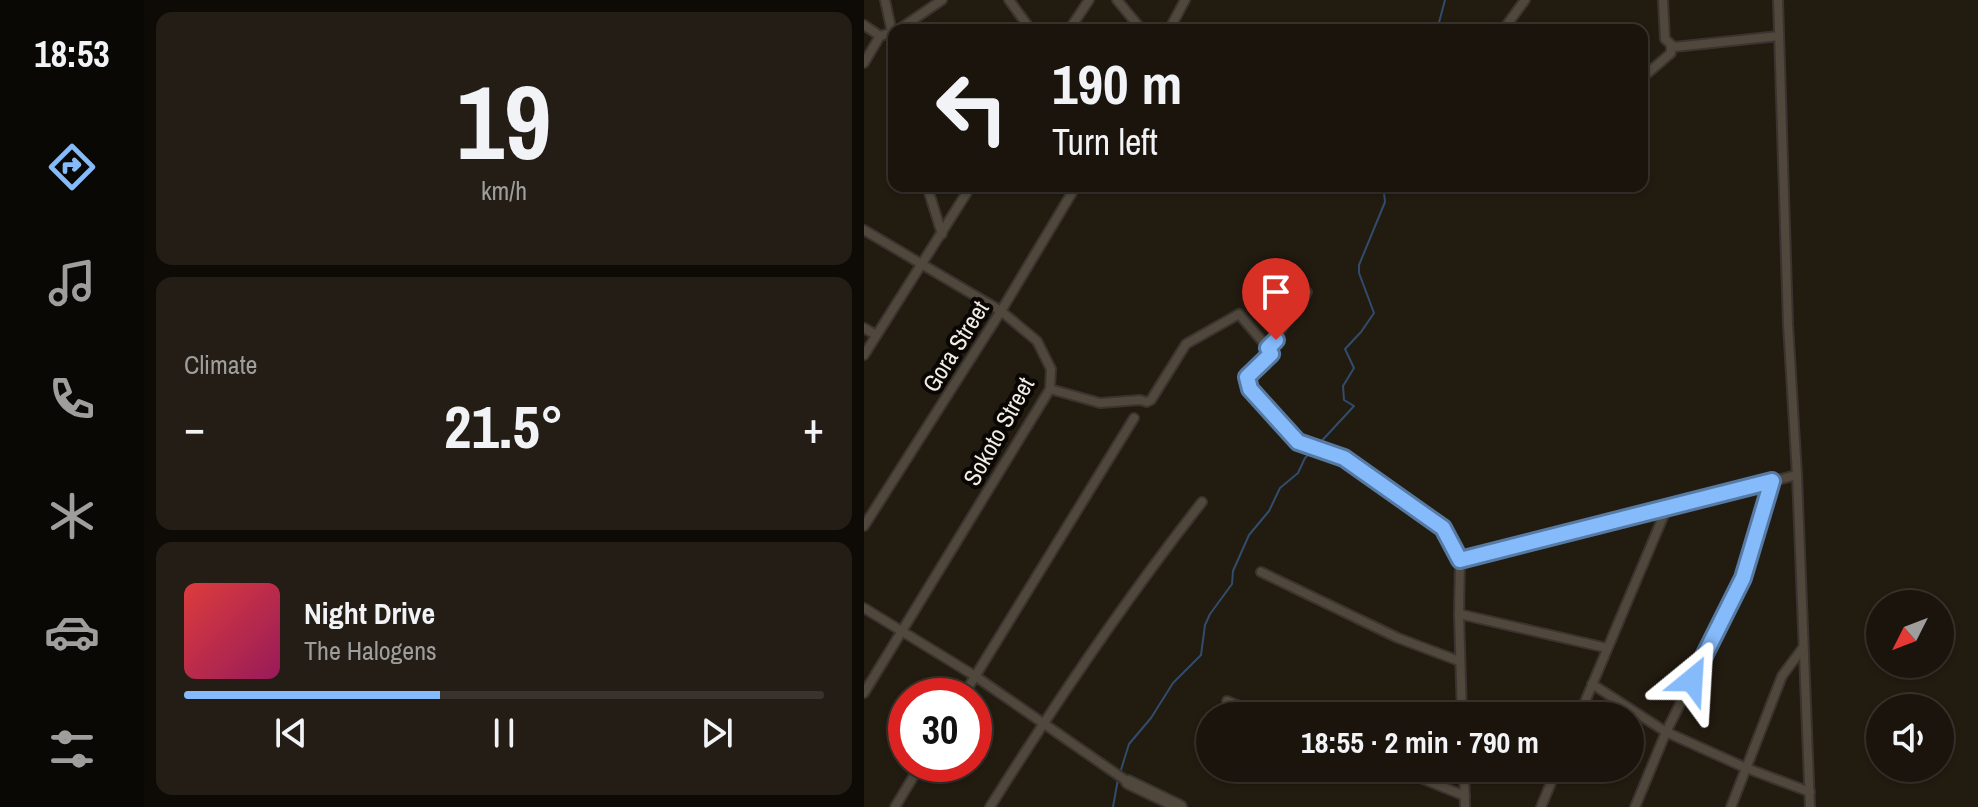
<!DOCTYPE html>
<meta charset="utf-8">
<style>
:root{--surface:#1a140c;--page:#231d15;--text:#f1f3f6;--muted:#9f9e9d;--line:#38332d;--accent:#85bbfb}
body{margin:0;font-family:"Archivo Narrow",sans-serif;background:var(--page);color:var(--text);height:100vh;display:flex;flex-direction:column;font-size:30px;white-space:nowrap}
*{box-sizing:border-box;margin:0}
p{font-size:26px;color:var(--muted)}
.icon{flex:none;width:44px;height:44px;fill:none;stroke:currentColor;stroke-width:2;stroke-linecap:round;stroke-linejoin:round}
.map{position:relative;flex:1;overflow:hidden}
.details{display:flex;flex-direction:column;gap:12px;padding:12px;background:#0e0b07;width:720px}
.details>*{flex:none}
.banner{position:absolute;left:24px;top:24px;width:760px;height:168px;border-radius:16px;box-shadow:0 2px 6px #0004,0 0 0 2px var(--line);background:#1a140c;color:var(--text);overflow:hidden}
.needle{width:52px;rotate:228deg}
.fabs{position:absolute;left:1002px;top:590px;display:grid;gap:16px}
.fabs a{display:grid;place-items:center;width:88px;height:88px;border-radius:50%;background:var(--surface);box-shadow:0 2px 6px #0004,0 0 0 2px var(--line);font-size:40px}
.speed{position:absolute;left:24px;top:678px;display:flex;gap:16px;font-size:40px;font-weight:700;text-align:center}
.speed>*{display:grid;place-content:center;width:104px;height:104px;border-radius:50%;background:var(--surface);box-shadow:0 2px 6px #0004,0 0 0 2px var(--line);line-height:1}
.speed .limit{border:12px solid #d22;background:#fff;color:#111}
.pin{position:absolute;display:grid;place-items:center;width:68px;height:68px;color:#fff;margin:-82px -34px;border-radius:50% 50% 50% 0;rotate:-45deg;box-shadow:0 0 8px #0007}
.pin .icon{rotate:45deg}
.me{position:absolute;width:88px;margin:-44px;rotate:27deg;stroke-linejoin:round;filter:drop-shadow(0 0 6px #0008)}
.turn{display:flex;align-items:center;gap:28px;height:168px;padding:0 32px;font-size:36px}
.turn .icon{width:104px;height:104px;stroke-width:2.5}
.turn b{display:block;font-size:56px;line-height:68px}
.big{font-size:60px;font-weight:700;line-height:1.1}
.details .widget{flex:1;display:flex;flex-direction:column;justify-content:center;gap:12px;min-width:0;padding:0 28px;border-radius:16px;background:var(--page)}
.details .dial{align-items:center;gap:0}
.dial b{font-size:104px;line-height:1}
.song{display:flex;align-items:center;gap:24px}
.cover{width:96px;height:96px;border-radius:12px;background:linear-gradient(135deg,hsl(0 70% 55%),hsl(330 70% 35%))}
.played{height:8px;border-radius:4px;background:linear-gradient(90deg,var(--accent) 40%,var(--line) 40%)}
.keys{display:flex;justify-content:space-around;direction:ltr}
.heat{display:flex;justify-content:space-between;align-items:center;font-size:44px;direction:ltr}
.trip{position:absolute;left:332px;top:702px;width:448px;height:80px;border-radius:40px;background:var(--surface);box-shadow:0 2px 6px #0004,0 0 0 2px var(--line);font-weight:700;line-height:80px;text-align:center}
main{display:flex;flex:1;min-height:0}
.dock{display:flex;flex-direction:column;width:144px;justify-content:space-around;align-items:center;background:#0a0805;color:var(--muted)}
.dock .icon{width:56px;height:56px}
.dock .selected{color:var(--accent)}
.dock b{font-size:36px;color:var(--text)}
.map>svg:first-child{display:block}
</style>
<main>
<nav class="dock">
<b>18:53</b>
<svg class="icon selected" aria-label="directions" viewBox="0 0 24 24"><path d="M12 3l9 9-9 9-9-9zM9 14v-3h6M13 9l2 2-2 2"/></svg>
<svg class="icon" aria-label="music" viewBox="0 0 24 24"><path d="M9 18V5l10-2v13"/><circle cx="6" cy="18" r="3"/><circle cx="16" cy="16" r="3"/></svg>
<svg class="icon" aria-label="phone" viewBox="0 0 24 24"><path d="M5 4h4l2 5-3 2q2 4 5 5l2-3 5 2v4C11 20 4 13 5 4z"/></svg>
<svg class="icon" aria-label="climate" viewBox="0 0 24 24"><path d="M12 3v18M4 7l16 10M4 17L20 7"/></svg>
<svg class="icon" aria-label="car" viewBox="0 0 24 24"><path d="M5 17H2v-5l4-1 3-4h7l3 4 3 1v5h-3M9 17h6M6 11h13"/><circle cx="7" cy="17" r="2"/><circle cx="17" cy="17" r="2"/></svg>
<svg class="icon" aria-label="filters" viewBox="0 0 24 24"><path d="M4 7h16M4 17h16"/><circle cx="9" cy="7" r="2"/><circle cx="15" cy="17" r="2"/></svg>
</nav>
<section class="details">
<div class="widget dial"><b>19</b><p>km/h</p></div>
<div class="widget"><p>Climate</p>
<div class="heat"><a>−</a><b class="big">21.5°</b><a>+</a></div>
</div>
<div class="widget">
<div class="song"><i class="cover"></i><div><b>Night Drive</b><p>The Halogens</p></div></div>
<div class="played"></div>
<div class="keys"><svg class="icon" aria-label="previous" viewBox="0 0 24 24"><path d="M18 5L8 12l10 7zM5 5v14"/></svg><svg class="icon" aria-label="pause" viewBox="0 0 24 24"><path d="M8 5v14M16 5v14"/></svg><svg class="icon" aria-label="next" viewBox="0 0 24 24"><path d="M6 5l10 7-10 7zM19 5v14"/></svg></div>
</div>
</section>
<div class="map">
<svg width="1114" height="807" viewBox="0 0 1114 807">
<rect width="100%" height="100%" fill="#221b10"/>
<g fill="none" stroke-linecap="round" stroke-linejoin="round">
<g stroke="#314c6c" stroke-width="2">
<polyline points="573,30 581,0"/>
<polyline points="453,446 490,406 480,400 479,386 490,368 481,349 497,332 510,313 495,273 495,265 521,202 520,193 513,186"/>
<polyline points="256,773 265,744 287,718 309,683 337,655 341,625 346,614 368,584 369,571 385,535 405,511 416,488 434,473 441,458 449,450"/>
<polyline points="249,807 254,779"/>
</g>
<defs>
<g id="minor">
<polyline points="21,0 30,42"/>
<polyline points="145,0 167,30"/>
<polyline points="253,0 278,30"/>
<polyline points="799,0 801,39 810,47 915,36"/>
<polyline points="914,0 924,324 933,475 946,807"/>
<polyline points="0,25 16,36"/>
<polyline points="34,30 78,0"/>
<polyline points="205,30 225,0"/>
<polyline points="305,30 321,0"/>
<polyline points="639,30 661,0"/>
<polyline points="0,63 16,36 30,32"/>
<polyline points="778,78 807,53 807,45"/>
<polyline points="63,186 78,234"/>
<polyline points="0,230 137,311 173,341 187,369 186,389 0,693"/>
<polyline points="443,292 404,348 407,354 383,377 383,383 426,437 434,442 480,458 579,528 591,546 596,560 595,614 598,716"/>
<polyline points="0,328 12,335"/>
<polyline points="0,355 107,186"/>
<polyline points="186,389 236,403 276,400 283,402 287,400 322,344 375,314 404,348"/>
<polyline points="0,526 137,311 212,186"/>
<polyline points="596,560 933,475"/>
<polyline points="397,572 534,638 595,661"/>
<polyline points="0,608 111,676 264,782"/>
<polyline points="595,614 743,648"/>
<polyline points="728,684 802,732 882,768 946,792"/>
<polyline points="99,696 270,418"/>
<polyline points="363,701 401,716"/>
<polyline points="715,716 802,510"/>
<polyline points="532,768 601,796"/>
<polyline points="600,768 601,807"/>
<polyline points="31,807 57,764"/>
<path d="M 126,807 C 192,702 261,600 338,502"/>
<polyline points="677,807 693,768"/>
<polyline points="771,807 802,732 879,578 908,481"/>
<polyline points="867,807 918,676 938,649"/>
</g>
<polyline id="secondary" points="264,782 316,807"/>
</defs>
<use href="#minor" stroke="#39342f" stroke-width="12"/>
<use href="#secondary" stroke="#39342f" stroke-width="16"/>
<use href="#minor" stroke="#50483c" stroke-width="8"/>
<use href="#secondary" stroke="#50483c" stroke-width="12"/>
</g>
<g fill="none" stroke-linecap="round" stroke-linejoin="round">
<defs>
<polyline id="route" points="412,340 404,348 407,354 383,377 386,389 434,442 480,458 579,528 596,560 908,481 879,578 828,680"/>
</defs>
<use href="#route" stroke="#567aa3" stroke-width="20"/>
<use href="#route" stroke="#85bbfb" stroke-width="14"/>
</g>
<g text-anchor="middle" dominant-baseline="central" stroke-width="8" stroke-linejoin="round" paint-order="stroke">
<g font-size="24" fill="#f1ece5" stroke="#090603">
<text transform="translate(91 346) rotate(-58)">Gora Street</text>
<text transform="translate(134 431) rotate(-61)">Sokoto Street</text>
</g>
</g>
</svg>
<div class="fabs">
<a><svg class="needle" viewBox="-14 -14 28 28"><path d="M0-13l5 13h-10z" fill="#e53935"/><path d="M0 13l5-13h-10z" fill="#9f9e9d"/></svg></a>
<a><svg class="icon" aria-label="sound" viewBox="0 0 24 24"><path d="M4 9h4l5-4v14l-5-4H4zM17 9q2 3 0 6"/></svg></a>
</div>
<div class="speed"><div class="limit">30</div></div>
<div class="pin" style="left:412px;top:340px;background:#d93025"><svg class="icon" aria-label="arrive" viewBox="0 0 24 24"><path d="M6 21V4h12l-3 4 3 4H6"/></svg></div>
<svg class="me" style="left:828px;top:680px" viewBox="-20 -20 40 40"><path d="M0-17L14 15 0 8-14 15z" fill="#85bbfb" stroke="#fff" stroke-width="4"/></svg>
<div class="trip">18:55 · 2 min · 790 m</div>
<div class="banner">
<div class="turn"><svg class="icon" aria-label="left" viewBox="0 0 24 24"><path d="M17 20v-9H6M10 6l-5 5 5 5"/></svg><div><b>190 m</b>Turn left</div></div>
</div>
</div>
</main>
